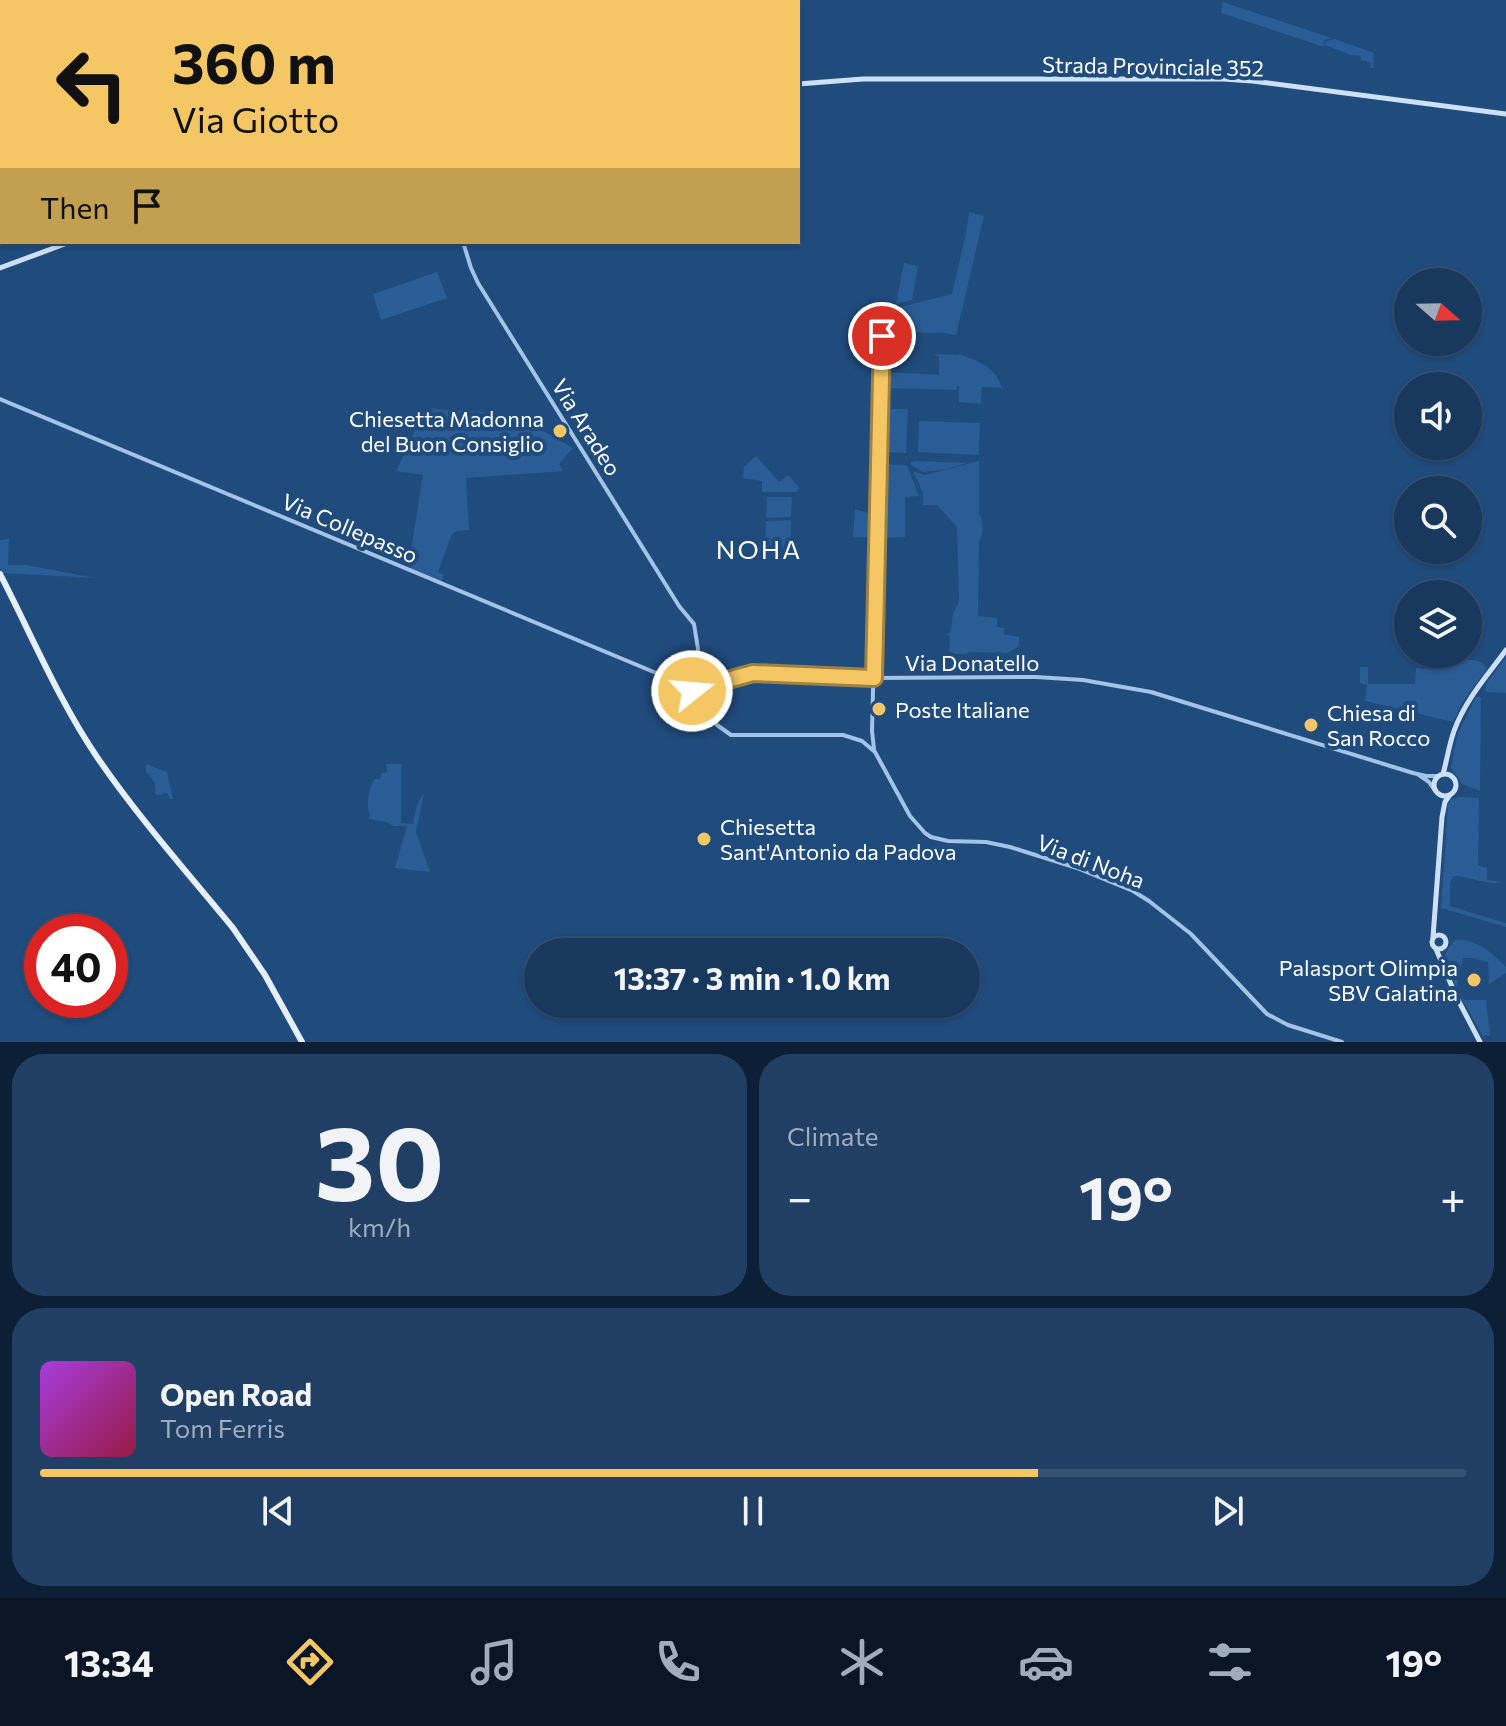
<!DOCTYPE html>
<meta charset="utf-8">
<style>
:root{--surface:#18385e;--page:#213f64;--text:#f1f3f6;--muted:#9facbc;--line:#365273;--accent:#f4c764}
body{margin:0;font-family:Commissioner,sans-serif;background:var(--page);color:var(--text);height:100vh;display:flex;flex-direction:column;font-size:30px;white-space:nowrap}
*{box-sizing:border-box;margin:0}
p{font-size:26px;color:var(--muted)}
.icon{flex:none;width:44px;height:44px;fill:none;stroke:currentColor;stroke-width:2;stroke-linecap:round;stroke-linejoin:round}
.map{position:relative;height:1042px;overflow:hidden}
.drawer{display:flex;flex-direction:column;gap:12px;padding:12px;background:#0d1f34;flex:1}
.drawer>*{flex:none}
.guide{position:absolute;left:0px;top:0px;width:800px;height:244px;box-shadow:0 2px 6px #0004,0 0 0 2px var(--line);background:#f4c764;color:#111;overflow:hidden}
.needle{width:52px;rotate:110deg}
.fabs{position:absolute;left:1394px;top:268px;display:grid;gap:16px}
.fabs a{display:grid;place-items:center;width:88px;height:88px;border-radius:50%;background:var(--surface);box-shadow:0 2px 6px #0004,0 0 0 2px var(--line);font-size:40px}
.speed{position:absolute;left:24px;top:914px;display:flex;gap:16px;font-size:40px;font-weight:700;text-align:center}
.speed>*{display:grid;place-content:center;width:104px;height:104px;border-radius:50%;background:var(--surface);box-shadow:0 2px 6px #0004,0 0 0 2px var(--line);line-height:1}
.speed .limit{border:12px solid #d22;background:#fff;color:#111}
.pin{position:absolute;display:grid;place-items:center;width:68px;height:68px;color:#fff;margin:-34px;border:4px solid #fff;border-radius:50%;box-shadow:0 2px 8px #0007}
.me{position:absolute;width:88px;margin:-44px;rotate:73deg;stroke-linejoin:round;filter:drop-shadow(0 0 6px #0008)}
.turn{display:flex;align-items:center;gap:28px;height:168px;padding:0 40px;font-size:36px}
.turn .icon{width:104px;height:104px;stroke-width:2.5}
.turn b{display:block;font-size:56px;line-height:68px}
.then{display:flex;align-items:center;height:76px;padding:0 40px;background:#0003;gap:16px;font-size:30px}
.big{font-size:60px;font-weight:700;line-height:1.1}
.drawer .card{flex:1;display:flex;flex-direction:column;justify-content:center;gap:12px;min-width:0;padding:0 28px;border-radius:32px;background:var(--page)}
.drawer .dial{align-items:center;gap:0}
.dial b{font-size:104px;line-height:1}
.song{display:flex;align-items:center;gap:24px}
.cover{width:96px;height:96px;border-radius:12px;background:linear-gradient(135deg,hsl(280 70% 55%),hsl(340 70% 35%))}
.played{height:8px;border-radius:4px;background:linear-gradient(90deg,var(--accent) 70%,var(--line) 70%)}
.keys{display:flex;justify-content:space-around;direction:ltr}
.heat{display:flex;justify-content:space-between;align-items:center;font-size:44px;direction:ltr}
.drawer .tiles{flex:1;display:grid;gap:12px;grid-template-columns:1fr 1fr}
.card:last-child{grid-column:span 2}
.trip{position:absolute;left:524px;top:938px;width:456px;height:80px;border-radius:40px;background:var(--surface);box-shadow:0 2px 6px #0004,0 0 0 2px var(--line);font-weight:700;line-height:80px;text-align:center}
.tab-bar{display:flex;height:128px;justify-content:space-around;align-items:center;background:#0a1626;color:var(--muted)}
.tab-bar .icon{width:56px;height:56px}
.tab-bar .on{color:var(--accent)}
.tab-bar b{font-size:36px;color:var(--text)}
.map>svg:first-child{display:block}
</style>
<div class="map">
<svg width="1506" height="1042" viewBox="0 0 1506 1042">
<rect width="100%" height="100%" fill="#204b7d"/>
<g fill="#2a5d95">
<polygon points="1223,2 1332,38 1324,40 1324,47 1221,13"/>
<polygon points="1335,39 1374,53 1373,68 1370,68 1371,63 1361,60 1361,56 1351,55 1325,45 1327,41"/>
<polygon points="969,212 984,216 956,335 944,333 884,332 883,314 885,311 952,294 966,233"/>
<polygon points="904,263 918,266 912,300 896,304"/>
<polygon points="437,272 447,298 381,320 373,294"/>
<path d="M 934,354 L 957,355 L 959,354 C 979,362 994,365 1002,388 L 982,387 L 981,404 L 959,402 L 959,386 L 957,386 L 957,390 L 883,388 L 884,372 L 939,375 L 939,357 Z"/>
<path d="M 431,408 C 451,411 470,410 490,413 C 519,417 548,433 573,448 L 559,464 L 564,471 L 466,478 L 469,530 L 457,531 L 452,534 L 438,572 L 444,575 L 441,582 L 410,569 L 413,556 L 410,556 L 423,475 L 396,471 L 422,416 Z"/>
<polygon points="884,409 908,409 906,453 883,452"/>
<polygon points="919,421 980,423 979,455 918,452"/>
<polygon points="756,456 779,482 788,475 799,487 797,492 762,492 762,481 743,478 744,467"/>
<polygon points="916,461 967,463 947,469 923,472 911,465 911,462"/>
<path d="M 979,461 L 979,514 C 985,522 983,534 979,542 L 978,616 L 997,618 L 997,627 L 1004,628 L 1004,634 L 1019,637 L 1018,647 L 1007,653 L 968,652 L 967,654 L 949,654 L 950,636 L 947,635 L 951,631 L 953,614 L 959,602 L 957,527 L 937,505 L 923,505 L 923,493 L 913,471 L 925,475 Z"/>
<polygon points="883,464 907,465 918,494 919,496 905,497 905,537 881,538"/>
<polygon points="767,497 792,497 791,517 766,518"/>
<polygon points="855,509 875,515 876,537 853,537"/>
<polygon points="791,520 790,553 765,554 766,521"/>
<polygon points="9,539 8,565 26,565 95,578 2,573 0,568 0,540"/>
<path d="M 1439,654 L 1447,654 L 1453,658 L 1450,664 L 1463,664 L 1464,660 C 1475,660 1481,659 1487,669 L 1464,700 L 1453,722 L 1365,701 L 1367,685 L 1360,683 L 1360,667 L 1368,667 L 1368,684 L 1415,684 L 1416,668 L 1425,669 Z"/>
<polygon points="1506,657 1506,693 1486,692 1486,684"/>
<polygon points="1476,697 1481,697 1480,791 1462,784 1451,767 1458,733"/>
<path d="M 146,764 L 167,772 L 173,799 L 170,799 L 167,793 L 159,795 L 155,794 C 157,784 153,779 146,772 Z"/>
<path d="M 386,764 L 401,764 L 401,823 L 413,824 C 416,813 415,803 424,794 L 416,832 L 430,872 L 395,868 L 407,826 L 394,826 L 386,822 L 369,819 C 371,808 370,819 368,808 C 367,800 370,786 374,779 L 380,779 L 382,773 L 387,772 Z"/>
<path d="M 1459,797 L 1479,798 L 1478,865 L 1487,868 L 1487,880 L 1502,882 C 1486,886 1470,876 1453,876 L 1450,883 L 1450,906 L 1502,922 L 1506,923 L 1506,927 L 1441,908 L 1448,804 L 1452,799 Z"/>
<path d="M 1455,940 C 1476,938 1492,953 1506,967 L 1506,973 L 1489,984 L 1488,962 L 1471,958 L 1463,958 L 1459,978 L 1457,978 L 1457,986 L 1464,1000 L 1486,1000 L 1490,1036 L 1485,1035 L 1483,1037 C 1475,1022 1445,970 1445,956 C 1446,950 1452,944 1455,940 Z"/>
</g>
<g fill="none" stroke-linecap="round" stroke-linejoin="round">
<g stroke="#97bee8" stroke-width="2">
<polyline points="112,2 114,0"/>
<polyline points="0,103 2,101"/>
</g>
<g stroke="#a3c3e7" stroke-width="4">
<polyline points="463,242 471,268 478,283 679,606 694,624 698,649 696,686"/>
<polyline points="0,399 673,680 693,692 717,725 731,735 843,735 862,741 875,752 910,816 925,833 931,837 948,841 986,842 1010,847 1077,868 1133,891 1149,901 1191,934 1267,1014 1288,1025 1342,1042"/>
<polyline points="699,688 753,673 874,678 1036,677 1083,680 1151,692 1413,773 1426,776 1439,776"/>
<polyline points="874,749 872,731 882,336"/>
<polyline points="1419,775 1429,782 1434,789"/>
</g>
<g stroke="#cde0f5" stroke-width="5">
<polyline points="408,0 409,2"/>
<polyline points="798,84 863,79 1223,79 1252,81 1506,114"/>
<polyline points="0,268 70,242"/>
<circle cx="1445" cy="785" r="11"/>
<path d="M 1443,774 C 1447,760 1449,745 1454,731 C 1465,700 1487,676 1506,650"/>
<circle cx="1439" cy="942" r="7"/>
<polyline points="1433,937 1442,817 1445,802 1449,796"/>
<polyline points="1436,949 1456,996 1480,1042"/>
</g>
<path stroke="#e5effd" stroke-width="6" d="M 0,574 C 31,634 59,701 97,757 C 138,817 187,872 233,928 L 265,975 L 302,1042"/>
</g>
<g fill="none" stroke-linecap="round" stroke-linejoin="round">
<defs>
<polyline id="route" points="692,691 697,693 699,688 753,673 874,678 882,336"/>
</defs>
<use href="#route" stroke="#9f8141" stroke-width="20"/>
<use href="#route" stroke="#f4c764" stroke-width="14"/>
</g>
<g fill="#f4c764" stroke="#204b7d" stroke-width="3">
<circle cx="560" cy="431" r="8"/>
<circle cx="879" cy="709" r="8"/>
<circle cx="1311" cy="725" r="8"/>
<circle cx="704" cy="839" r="8"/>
<circle cx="1474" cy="980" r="8"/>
</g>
<g text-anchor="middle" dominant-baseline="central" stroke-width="8" stroke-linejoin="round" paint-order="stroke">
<g font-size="22" fill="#fff" stroke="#204b7d">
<text transform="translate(1153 66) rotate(1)">Strada Provinciale 352</text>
<text transform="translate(587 427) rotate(58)">Via Aradeo</text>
<text transform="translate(350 528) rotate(23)">Via Collepasso</text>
<text x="972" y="662">Via Donatello</text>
<text transform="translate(1091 861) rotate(21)">Via di Noha</text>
</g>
<g font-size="22" fill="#fff" stroke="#204b7d" text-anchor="start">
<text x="544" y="418" text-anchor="end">Chiesetta Madonna<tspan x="544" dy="25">del Buon Consiglio</tspan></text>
<text x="895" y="709">Poste Italiane</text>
<text x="1327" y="712">Chiesa di<tspan x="1327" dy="25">San Rocco</tspan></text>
<text x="720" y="826">Chiesetta<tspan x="720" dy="25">Sant'Antonio da Padova</tspan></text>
<text x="1458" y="967" text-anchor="end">Palasport Olimpia<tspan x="1458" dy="25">SBV Galatina</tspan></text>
</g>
<g font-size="26" letter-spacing="2" fill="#fff" stroke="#204b7d">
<text x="759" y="548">NOHA</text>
</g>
</g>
</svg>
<div class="fabs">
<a><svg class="needle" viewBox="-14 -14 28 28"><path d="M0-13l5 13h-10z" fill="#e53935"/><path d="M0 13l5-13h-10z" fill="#9facbc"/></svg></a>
<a><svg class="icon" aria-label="sound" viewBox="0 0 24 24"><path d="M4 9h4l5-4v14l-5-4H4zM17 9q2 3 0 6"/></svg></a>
<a><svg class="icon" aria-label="search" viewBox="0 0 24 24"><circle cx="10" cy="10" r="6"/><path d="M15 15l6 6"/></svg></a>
<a><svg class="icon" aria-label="layers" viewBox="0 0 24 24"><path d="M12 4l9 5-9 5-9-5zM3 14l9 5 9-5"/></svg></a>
</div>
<div class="speed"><div class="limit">40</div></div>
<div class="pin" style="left:882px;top:336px;background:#d93025"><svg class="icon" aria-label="arrive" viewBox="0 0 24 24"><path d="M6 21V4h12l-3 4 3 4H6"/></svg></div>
<svg class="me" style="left:692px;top:691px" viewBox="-20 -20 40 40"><circle r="17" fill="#f4c764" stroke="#fff" stroke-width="3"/><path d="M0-11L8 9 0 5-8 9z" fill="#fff"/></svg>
<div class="trip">13:37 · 3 min · 1.0 km</div>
<div class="guide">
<div class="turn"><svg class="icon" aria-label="left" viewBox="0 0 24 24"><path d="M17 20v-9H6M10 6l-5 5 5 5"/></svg><div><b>360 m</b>Via Giotto</div></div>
<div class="then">Then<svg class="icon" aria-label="arrive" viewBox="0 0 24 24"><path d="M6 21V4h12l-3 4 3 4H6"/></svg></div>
</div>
</div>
<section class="drawer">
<div class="tiles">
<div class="card dial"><b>30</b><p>km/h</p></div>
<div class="card"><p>Climate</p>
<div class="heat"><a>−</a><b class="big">19°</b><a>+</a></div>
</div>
<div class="card">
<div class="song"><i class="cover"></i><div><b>Open Road</b><p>Tom Ferris</p></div></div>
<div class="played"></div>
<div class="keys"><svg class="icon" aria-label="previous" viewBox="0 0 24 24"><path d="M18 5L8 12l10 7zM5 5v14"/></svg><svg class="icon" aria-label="pause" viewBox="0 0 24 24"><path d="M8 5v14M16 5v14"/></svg><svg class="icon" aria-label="next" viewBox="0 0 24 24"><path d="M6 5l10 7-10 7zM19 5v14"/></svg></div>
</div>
</div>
</section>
<nav class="tab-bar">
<b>13:34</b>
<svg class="icon on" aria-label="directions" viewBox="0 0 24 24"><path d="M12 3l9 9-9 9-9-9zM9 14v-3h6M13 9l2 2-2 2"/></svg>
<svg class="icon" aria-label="music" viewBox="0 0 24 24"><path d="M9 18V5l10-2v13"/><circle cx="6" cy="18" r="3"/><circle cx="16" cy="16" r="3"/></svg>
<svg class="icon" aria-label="phone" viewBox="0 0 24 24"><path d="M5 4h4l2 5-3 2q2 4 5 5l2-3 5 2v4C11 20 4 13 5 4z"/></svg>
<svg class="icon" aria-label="climate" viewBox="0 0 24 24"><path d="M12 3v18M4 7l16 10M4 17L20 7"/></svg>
<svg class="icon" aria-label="car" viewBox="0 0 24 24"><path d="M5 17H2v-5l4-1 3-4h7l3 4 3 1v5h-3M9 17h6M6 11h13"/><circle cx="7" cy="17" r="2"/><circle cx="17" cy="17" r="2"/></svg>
<svg class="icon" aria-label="filters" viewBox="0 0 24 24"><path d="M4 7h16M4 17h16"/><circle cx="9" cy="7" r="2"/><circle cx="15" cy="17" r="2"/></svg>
<b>19°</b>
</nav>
